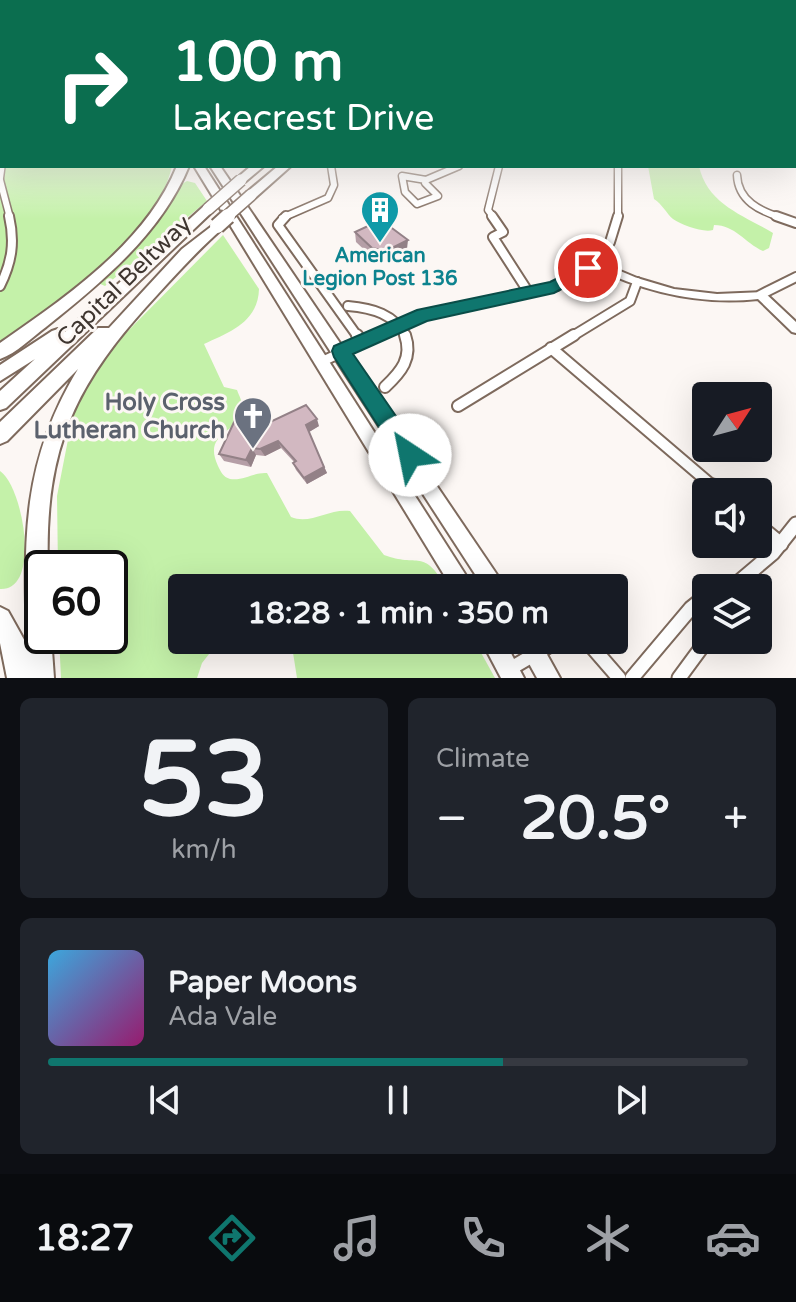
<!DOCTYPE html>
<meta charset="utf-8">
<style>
:root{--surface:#171b24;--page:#20242c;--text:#f1f3f6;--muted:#9ea1a6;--line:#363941;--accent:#0f766e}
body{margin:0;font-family:"Varela Round",sans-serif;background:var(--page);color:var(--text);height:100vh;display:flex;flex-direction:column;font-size:30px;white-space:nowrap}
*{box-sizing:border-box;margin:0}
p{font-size:26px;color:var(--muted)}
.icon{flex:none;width:44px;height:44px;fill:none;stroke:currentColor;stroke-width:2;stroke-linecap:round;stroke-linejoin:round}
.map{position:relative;height:678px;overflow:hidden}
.side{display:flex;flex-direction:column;gap:20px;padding:20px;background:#0d0f14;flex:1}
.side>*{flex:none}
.top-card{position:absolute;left:0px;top:0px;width:796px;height:168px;box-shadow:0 8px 32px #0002;background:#0b6e4f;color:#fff;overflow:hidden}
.needle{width:52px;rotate:54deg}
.controls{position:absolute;left:692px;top:382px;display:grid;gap:16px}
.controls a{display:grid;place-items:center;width:80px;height:80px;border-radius:8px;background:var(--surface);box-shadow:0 8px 32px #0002;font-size:40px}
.speed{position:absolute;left:24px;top:550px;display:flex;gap:16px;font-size:40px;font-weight:700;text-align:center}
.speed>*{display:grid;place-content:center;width:104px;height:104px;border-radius:50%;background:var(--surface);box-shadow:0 8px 32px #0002;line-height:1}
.speed .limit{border:4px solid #111;border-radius:12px;background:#fff;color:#111}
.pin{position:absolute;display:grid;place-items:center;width:68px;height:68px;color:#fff;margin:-34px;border:4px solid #fff;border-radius:50%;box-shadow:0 2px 8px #0007}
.me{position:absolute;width:88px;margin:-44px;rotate:326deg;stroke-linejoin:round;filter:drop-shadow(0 0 6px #0008)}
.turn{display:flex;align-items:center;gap:28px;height:168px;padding:0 40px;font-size:36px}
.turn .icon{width:104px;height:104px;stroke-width:2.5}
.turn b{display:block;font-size:56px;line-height:68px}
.big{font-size:60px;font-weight:700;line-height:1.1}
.side .widget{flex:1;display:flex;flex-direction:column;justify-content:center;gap:12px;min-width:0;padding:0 28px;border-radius:12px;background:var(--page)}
.side .dial{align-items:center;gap:0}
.dial b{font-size:104px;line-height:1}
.song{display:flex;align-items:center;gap:24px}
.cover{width:96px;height:96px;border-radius:12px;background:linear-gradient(135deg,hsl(200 70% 55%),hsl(320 70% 35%))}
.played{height:8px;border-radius:4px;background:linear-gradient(90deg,var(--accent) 65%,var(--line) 65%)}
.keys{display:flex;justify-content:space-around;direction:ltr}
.heat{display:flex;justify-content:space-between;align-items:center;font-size:44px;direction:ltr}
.side .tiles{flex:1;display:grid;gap:20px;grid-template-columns:1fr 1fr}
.widget:last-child{grid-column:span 2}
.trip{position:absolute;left:168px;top:574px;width:460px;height:80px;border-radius:8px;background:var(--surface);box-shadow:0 8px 32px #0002;font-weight:700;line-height:80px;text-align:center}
.tab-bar{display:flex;height:128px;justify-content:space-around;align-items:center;background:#090b0e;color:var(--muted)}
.tab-bar .icon{width:56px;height:56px}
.tab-bar .selected{color:var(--accent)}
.tab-bar b{font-size:36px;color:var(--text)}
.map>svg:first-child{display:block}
</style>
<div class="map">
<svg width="796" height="678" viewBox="0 0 796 678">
<rect width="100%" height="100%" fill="#fcf7f4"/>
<g fill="#c4f1a9">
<path d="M 0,124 L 2,166 L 172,166 C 156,238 57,305 0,346 Z"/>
<path d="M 648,166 L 699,166 C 707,204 743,215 773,233 L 769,248 L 763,251 C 745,243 735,225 714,225 L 713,230 C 703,233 682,225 673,219 C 666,213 663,205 654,199 Z"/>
<polygon points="187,181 195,183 207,201 105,286 98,283 161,217 182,184"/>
<path d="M 223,235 L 259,289 C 258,322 230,332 204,344 L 224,387 L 237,390 C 240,398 245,406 241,414 C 234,434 203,434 218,466 C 221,472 223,477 230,479 C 244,481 254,472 267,473 L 291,517 C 311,525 329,508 350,511 L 384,555 C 418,568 424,547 446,588 L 182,588 L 182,640 L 220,640 L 202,663 L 197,678 L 61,678 L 59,636 L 110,636 L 110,568 L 58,568 L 57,496 L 74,409 L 112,347 Z"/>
<path d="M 0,471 C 23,486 42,591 0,589 Z"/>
<polygon points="291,640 474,640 495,678 297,678"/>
</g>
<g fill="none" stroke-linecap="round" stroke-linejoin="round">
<defs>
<g id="minor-far3">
<path d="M 737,175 C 738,201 760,211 782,218"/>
<polygon points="402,176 426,180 425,183 438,196 417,204 405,192"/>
<polyline points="0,178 2,163"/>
<polyline points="0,180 10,218"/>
<polyline points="426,180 459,166"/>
<polyline points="282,218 328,198 334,185 331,166"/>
<polyline points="494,218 488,210 499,166"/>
<polyline points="618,218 618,166"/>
</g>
<g id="minor-far2">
<polyline points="286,216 278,225 358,337"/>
<polyline points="492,216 503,232 493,237 529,293"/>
<polyline points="776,216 796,223"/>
<polyline points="594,263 610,242 618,216"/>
<path d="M 0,286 C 12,262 15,242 9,216"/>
<polyline points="760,295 796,277"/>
<path d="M 348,306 C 372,308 395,314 406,337"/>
<polyline points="571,337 630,301 637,282"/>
</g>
<g id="minor-far1">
<polyline points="357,335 361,341"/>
<polyline points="551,348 715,488"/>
<path d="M 385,387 C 401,372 413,358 405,335"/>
<polyline points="458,406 574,335"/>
</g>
<g id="minor">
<polyline points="713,486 720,492"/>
<polyline points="758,525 781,544"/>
<polyline points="727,588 734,586 773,553 796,524"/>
<polyline points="586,640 619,678"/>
<polyline points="508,670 559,640"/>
<polyline points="632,678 691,608 706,596"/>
<polyline points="679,678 707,640"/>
</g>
<path id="tertiary" d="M 594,260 L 637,278 L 674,289 L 717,294 L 764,292 L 796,322 L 796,333 L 792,332 L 758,299 C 700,305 646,293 594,267 L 558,290 L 425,318 L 327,364 L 319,364 L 317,361 L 319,358 L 419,312 L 551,284 Z"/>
<g id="primary">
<polygon points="194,166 204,166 474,588 452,588"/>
<polygon points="210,166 220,166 506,588 484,588"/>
<polygon points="481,640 504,640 524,678 501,678"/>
<polygon points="516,640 539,640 560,678 537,678"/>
</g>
<g id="motorway">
<path d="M 177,166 L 189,166 C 162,233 101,283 46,327 C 32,337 17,353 0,359 L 0,343 C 66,297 146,243 177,166 Z"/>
<polygon points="251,166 264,166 245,182 237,182 237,178"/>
<polygon points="278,166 291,166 255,198 247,198 247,192"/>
<polygon points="208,205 212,206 212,212 6,408 0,410 0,391 35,359 0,381 0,365 52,331 58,329 65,332 204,206"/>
<path d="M 217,222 L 223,226 L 222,229 C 199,249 178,272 158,294 C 76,382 44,446 48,568 L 42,568 L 42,636 L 51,636 L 54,678 L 7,678 L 0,643 L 0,607 L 8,611 L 27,645 C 24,539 21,463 78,369 L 7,441 L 0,444 L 0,422 L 98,328 L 109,328 L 182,249 Z"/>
</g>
</defs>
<use href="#minor-far3" stroke="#7e6a5d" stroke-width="9"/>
<use href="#minor-far2" stroke="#7e6a5d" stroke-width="12"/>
<use href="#minor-far1" stroke="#7e6a5d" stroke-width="14"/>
<use href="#minor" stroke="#7e6a5d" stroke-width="17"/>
<use href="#tertiary" stroke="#7e6a5d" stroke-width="4"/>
<use href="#primary" stroke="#7e6a5d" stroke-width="4"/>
<use href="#motorway" stroke="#7e6a5d" stroke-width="4"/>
<use href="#minor-far3" stroke="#fff" stroke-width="6"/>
<use href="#minor-far2" stroke="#fff" stroke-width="8"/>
<use href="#minor-far1" stroke="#fff" stroke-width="10"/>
<use href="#minor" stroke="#fff" stroke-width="13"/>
<use href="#tertiary" fill="#fff" fill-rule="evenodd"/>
<use href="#primary" fill="#fff" fill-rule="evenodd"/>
<use href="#motorway" fill="#fff" fill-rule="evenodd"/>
<defs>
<g id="motorway-bridge-far1">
<polyline points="208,209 241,180"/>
<polyline points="225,218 251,195"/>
</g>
<polyline id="motorway-bridge" points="217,226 228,216"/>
</defs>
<use href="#motorway-bridge-far1" stroke="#7e6a5d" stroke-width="14" stroke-linecap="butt"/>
<use href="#motorway-bridge" stroke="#7e6a5d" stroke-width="18" stroke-linecap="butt"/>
<use href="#motorway-bridge-far1" stroke="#fff" stroke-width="11"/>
<use href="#motorway-bridge" stroke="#fff" stroke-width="14"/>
</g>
<g fill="#b59ea6">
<polygon points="355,232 407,249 386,260 373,258 356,242"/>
<polygon points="266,424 319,426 309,432 327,473 307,484 296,470 293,463 294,462 281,448 265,456 256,455 251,467 224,461 219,454"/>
</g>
<g fill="#938187">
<polygon points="408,240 407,249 386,260 386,251"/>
<polygon points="317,419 319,426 309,432 306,425"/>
<polygon points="278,441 281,448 265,456 260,449"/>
<polygon points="252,448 256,455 251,467 246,460"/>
<polygon points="324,467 327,473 307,484 304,478"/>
</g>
<g fill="#d2b8c1" stroke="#938187" stroke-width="2">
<polygon points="381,220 408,240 386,251 372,248 355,232"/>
<polygon points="306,405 317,419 306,425 324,467 304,478 293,463 296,461 278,441 260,449 252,448 246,460 219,454 236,418 266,424"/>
</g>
<linearGradient id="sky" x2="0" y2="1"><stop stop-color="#6bc0eb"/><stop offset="0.57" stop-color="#fefbfa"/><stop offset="1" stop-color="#fefbfa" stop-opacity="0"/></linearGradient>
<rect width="796" height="219" fill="url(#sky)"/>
<polygon fill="#0f766e" stroke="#0a4d48" stroke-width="2" points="588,263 596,268 593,272 554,293 427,321 353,354 418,448 421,455 418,463 410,466 402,463 334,357 332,351 334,346 417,310 550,282"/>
<defs>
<symbol id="building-pin" viewBox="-11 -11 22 30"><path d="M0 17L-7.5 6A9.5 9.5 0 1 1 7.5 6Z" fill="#0f9aa8" stroke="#fcf7f4"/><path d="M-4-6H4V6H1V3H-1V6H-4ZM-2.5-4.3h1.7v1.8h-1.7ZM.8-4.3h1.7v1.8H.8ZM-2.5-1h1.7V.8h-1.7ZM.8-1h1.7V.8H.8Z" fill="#fff"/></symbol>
<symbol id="church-pin" viewBox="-11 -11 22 30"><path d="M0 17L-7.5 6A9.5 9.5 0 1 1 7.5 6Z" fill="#6b7280" stroke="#fcf7f4"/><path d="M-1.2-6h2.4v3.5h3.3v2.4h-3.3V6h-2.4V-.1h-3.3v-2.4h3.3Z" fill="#fff"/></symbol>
</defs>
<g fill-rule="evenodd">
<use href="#building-pin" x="358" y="188" width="44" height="60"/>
<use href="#church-pin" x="231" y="394" width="44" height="60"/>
</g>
<g text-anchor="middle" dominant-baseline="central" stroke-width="6" stroke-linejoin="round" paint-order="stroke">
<g font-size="20" font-weight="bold" fill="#0d838f" stroke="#fcf7f4">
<text x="380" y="256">American<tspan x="380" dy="23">Legion Post 136</tspan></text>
</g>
<g font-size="24" fill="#3e352f" stroke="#fcf7f4">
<text transform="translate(124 281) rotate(-44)">Capital Beltway</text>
</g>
<g font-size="24" font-weight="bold" fill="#5b616d" stroke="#fcf7f4" text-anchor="end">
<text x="225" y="402">Holy Cross<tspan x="225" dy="28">Lutheran Church</tspan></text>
</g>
</g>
</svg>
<div class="controls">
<a><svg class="needle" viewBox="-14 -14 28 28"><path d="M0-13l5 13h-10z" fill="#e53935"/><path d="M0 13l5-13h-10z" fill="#9ea1a6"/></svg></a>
<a><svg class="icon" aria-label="sound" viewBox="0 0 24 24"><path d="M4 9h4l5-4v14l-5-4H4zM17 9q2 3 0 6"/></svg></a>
<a><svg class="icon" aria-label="layers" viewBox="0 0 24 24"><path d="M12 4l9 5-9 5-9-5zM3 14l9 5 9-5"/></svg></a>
</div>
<div class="speed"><div class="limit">60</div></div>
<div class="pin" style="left:588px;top:268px;background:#d93025"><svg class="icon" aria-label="arrive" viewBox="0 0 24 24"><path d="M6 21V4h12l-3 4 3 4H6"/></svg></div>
<svg class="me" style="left:410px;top:455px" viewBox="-20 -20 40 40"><circle r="19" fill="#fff"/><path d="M0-13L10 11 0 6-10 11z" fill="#0f766e"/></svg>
<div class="trip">18:28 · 1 min · 350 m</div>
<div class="top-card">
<div class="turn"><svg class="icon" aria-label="right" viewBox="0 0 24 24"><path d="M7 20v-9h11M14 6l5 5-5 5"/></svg><div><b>100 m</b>Lakecrest Drive</div></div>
</div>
</div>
<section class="side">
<div class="tiles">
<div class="widget dial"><b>53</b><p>km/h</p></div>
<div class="widget"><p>Climate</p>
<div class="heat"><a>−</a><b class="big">20.5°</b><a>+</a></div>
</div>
<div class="widget">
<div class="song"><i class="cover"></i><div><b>Paper Moons</b><p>Ada Vale</p></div></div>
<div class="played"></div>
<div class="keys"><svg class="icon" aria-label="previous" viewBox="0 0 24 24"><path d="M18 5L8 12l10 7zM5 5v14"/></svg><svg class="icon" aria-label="pause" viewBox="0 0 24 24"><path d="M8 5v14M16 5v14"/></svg><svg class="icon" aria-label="next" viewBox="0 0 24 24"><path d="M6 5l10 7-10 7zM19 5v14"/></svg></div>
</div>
</div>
</section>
<nav class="tab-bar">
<b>18:27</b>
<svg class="icon selected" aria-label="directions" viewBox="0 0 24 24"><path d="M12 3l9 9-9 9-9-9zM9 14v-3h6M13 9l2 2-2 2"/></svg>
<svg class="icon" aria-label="music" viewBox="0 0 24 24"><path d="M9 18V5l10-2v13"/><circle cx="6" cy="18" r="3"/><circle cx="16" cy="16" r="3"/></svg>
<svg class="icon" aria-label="phone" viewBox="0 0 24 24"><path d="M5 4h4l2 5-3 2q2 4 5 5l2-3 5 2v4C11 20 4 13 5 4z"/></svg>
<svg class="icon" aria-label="climate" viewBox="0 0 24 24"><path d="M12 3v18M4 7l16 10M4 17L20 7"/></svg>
<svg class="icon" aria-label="car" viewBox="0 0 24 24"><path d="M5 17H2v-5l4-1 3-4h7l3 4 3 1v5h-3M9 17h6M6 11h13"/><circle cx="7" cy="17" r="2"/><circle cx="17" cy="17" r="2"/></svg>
</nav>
